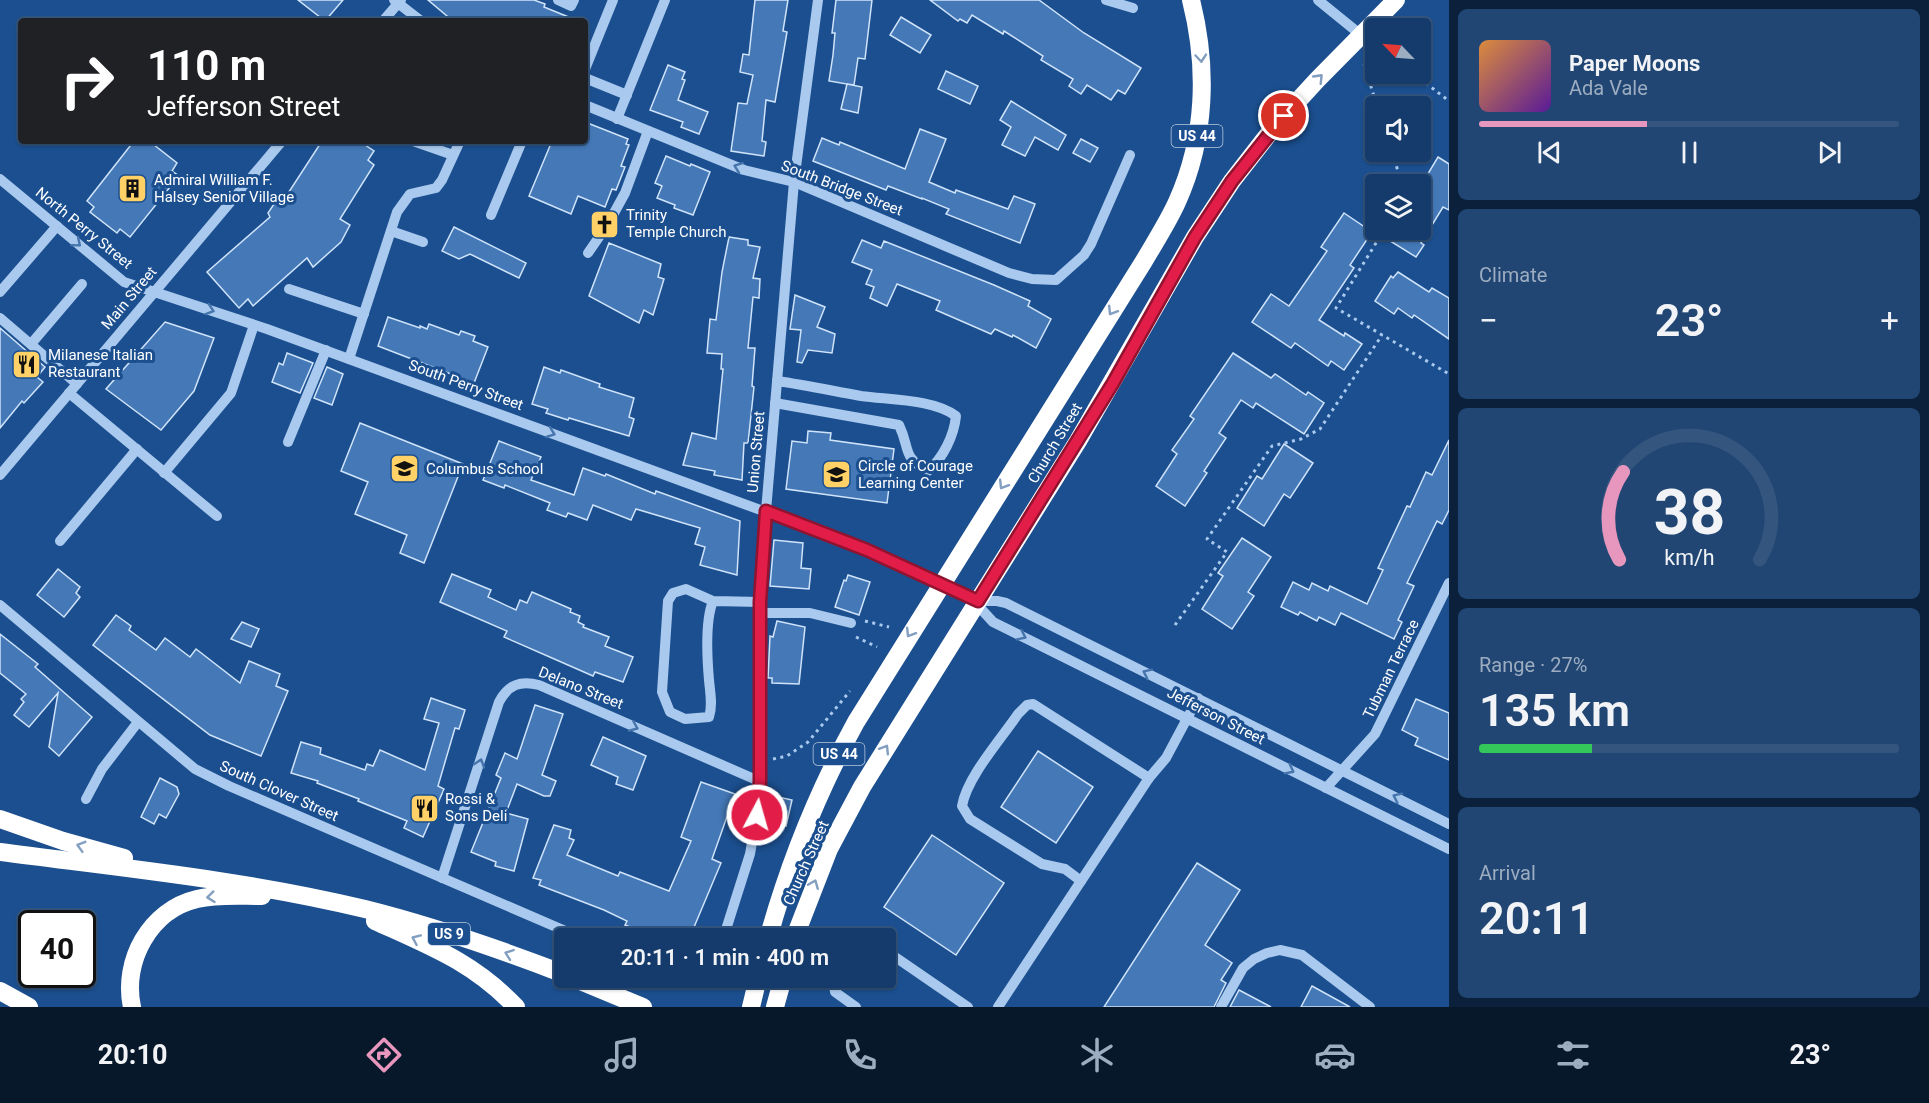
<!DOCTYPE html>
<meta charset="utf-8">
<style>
:root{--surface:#143b6b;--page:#214673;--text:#f1f3f6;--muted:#9dadc1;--line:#33557e;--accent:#e797bd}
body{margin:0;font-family:Roboto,sans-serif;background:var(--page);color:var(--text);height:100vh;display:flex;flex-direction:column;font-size:22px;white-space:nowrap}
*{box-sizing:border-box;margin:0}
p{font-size:20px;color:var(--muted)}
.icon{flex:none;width:33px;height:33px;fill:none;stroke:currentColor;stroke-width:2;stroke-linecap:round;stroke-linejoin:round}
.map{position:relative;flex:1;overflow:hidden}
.panel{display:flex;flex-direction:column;gap:9px;padding:9px;background:#0b203b;width:480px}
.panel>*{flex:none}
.guide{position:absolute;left:18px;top:18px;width:570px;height:126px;border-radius:6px;box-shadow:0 2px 4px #0004,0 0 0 2px var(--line);background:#202124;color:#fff;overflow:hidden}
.needle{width:39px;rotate:295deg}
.fabs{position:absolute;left:1365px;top:18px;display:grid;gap:12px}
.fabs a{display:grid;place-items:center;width:66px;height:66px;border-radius:6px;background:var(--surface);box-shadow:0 2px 4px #0004,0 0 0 2px var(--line);font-size:30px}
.speed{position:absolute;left:18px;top:910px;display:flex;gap:12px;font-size:30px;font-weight:700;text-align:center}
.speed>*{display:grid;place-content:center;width:78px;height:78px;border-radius:50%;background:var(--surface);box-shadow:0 2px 4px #0004,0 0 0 2px var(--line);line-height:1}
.speed .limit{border:3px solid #111;border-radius:9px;background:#fff;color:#111}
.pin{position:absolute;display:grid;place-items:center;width:51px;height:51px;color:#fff;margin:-26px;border:3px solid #fff;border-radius:50%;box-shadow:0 2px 6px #0007}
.me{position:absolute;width:66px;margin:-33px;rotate:6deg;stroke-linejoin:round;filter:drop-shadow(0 0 4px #0008)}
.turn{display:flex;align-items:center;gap:21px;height:126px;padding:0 30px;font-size:27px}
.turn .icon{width:78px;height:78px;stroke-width:2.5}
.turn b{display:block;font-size:42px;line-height:51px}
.big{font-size:45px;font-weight:600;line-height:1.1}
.panel .tile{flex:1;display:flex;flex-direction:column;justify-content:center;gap:9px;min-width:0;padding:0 21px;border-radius:9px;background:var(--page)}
.panel .dial{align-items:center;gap:0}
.dial svg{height:156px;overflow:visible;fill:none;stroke:var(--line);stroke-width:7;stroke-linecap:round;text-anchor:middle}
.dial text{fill:var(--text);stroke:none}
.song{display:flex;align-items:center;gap:18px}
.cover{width:72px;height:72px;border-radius:9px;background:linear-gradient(135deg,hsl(30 70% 55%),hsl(270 70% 35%))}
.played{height:6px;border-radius:3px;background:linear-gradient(90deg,var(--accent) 40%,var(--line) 40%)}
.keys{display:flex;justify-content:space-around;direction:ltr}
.heat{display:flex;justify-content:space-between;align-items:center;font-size:33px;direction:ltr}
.charge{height:9px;border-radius:4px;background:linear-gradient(90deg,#34c759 27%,var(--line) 0)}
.trip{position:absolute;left:554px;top:928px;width:342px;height:60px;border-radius:6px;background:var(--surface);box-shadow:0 2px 4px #0004,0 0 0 2px var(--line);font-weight:600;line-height:60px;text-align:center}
.menu{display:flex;height:96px;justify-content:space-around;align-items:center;background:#08182b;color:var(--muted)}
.menu .icon{width:42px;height:42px}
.menu .on{color:var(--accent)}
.menu b{font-size:27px;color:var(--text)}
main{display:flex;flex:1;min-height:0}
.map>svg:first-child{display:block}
</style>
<main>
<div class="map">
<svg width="1449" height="1007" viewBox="0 0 1449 1007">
<rect width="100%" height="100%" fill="#1b4f8f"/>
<g fill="#4478b7" stroke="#cfe3fa" stroke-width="1.5">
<polygon points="298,0 343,0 325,21"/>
<polygon points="428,0 534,0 545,4 544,7 576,20 453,21"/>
<polygon points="755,0 788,0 783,31 787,32 775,102 766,100 762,141 766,142 764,156 731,151 738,103 747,104 753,75 740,72 743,54 749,55"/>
<polygon points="836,0 872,0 865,59 858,58 854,85 847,84 862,87 858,113 841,109 847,84 829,81 833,55 835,33 832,33"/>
<polygon points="930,0 1039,0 1084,33 1141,68 1125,94 1118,90 1111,100 1087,85 1081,94 1069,86 1073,79 1041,60 1043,56 1004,31 1003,34 972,15 967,23 960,19 958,21"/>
<polygon points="901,17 931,35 920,53 890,35"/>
<polygon points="668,65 685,72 682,79 685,80 678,100 708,112 699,134 681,127 683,122 650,110"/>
<polygon points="946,71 978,86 970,104 938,89"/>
<polygon points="1011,101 1066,135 1058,150 1035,137 1025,156 1002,145 1011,127 1000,120"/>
<polygon points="585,122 628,139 626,144 629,145 621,166 625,167 616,190 612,189 605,207 578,196 571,214 529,196 552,141 585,141"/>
<polygon points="920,129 946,139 929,182 955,193 956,190 1008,209 1014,196 1035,204 1020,243 946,214 949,209 922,198 922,199 888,186 886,190 813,161 822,138 839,145 840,142 905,169"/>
<polygon points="1081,139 1098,148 1090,162 1073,153"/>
<polygon points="134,141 149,141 177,163 172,171 179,176 130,237 120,229 117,233 90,212 94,207 87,201"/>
<polygon points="322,141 359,141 374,151 368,160 374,165 340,219 350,225 341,242 313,267 307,258 253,306 248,299 239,308 207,272 270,217 268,213 282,192 287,195"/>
<polygon points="666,156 690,166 691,164 710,172 693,215 674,208 675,205 657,198 662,186 655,183"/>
<polygon points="1438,157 1449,164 1449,210 1443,207 1421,243 1424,245 1416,257 1387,239 1393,230 1420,230 1420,187"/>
<polygon points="1344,213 1372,232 1350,265 1354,268 1319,320 1344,336 1345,333 1362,344 1344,370 1331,361 1328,366 1295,343 1291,348 1252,322 1271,294 1289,306 1327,251 1321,247"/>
<polygon points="454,227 526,263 519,278 470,254 459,259 442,251"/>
<polygon points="729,237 748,240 748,245 760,247 753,278 760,279 759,298 753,297 748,348 755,348 752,386 754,387 748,443 744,443 742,480 714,475 715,471 683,465 692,433 716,439 723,369 721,369 722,354 707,353 710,319 716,320 722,272"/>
<polygon points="862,240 881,248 884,241 994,285 1030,301 1028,306 1051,319 1036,348 1013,335 1012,337 995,329 991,334 975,327 936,310 940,301 897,284 887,306 870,298 874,287 866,284 872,270 852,262"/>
<polygon points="609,243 661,264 658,277 664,279 653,315 644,310 639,323 589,296"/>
<polygon points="1398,272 1429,292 1432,288 1449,298 1449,339 1414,315 1412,318 1398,308 1394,314 1375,301 1391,276 1393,278"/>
<polygon points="795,295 825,307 817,327 835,334 832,353 808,350 802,363 797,362 801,330 790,329"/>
<polygon points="388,317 420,328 420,326 427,329 429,324 459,335 461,331 475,336 473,341 488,347 474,383 378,346"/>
<polygon points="165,322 214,338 194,391 161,430 106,389"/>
<polygon points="0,328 45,367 37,377 43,382 24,403 22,401 0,428"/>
<polygon points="287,353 313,363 300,393 272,382 279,363 283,365"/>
<polygon points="1233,353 1271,378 1275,374 1306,395 1308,392 1324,403 1304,434 1256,403 1253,408 1241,400 1219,433 1226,438 1204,471 1207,473 1185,506 1156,486 1177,454 1172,450 1194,419 1190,416"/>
<polygon points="327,367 343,374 332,405 314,398"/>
<polygon points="544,367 560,373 561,370 600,384 599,387 634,398 629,417 634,419 629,436 569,418 568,420 546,413 548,409 532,404"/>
<polygon points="360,423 463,464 424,563 400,553 407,535 355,514 368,482 341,471"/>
<polygon points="808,431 831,433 830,440 894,449 887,503 786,489 792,441 807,443"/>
<polygon points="1449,440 1449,510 1442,524 1437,521 1407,583 1414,586 1398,620 1402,622 1394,639 1341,613 1335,625 1319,617 1317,621 1300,612 1298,615 1281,607 1293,582 1309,590 1312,583 1328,591 1330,586 1367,604 1383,570 1378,568 1407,506 1410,507 1426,472 1432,475"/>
<polygon points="499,441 541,457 531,480 574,495 583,468 605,476 606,474 655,494 656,491 740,521 737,575 700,565 705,547 695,544 700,528 636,509 631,520 593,505 587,520 568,513 566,517 547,510 550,503 505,485 504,488 483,480"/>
<polygon points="1284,444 1313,463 1290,498 1284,494 1264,526 1237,508 1257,476 1262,479"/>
<polygon points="1242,538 1271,557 1248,592 1254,596 1232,629 1202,609 1223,576 1218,573"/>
<polygon points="774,540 803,543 801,568 811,569 809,589 770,586"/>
<polygon points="58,569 80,587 76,593 80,597 64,617 37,595"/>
<polygon points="452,574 491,590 488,597 516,610 520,600 527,603 532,592 571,609 570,612 580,616 578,622 584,625 583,627 609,637 605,646 633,657 623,682 595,672 593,676 552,658 504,637 507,631 440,602"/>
<polygon points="848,575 870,582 859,615 835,607 844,580 846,581"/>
<polygon points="116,615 131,626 129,630 156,650 165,638 190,657 196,649 240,683 249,661 280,674 276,686 288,691 261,756 210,735 93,645"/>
<polygon points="777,621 805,627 799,684 772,683 772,678 768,678 770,636 773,637"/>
<polygon points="242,622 259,629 251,647 231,639"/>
<polygon points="0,634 38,664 35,667 92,717 59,756 49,747 58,693 29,727 14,715 24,702 21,699 26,694 0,673"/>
<polygon points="431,698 465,710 459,729 455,728 438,786 444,789 423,837 404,828 407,821 358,801 359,799 317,783 318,781 291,773 301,742 321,748 320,754 365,770 367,764 373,766 380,750 425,770 439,723 424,719"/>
<polygon points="1416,699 1449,713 1449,760 1415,745 1418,738 1402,730"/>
<polygon points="535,705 563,714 542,775 556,781 550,796 544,796 517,784 506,813 528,819 514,871 495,866 496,862 471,852 501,778 496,775 505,753 517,759"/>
<polygon points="603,737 646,756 633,790 616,784 618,777 591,765"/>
<polygon points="1038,751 1093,787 1056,843 1001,807"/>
<polygon points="160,778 177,787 179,794 166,818 159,814 154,824 141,817"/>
<polygon points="701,782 735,794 712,859 721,863 689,939 661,939 625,925 627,921 604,910 539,885 541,880 533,878 554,825 571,830 569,838 574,840 567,855 618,876 620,872 669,891 691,841 681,837"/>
<polygon points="774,796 792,800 786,826 768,822"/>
<polygon points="932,835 1004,883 956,955 884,907"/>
<polygon points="1197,863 1240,890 1205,945 1232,963 1221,980 1226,983 1214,1007 1104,1007"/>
<polygon points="1312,986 1350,1007 1301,1007"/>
<polygon points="1239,990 1271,1007 1230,1007"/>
</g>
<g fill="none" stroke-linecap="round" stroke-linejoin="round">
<g stroke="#a9c9ee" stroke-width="3" stroke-dasharray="3 4.5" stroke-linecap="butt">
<polyline points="1364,64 1377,106"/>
<polyline points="1414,74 1449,101"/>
<polyline points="1392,152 1402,184"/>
<polyline points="1384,230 1336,308 1449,374"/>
<polyline points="865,621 889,627"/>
<polyline points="1175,625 1227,552 1207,539 1272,446 1301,439 1320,429 1382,335"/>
<polyline points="856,637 877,647"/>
<polyline points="773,759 787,756 808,742 850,691"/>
</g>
<g stroke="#a9c9ee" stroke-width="10">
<polyline points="394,0 421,21"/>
<polyline points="558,0 571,6 574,0"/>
<polyline points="1106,0 1133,8"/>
<polyline points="1318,0 1361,35"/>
<polyline points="383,21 401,0"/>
<polyline points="585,69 613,0"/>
<polyline points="585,78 627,95"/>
<polyline points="585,105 744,170 794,182 1009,273 1032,279 1056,280 1084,255 1091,244 1130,155"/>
<polyline points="617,119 665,0"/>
<polyline points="413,141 453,155"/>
<polyline points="0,179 124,282 267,329 845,541 978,601 997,601 1006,603 1449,824"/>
<polyline points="491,215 522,141"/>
<polyline points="391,231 423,242"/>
<polyline points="588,253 608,224 625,193 648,131"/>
<polyline points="289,289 364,314"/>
<polyline points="0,292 57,226"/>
<polyline points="0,318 77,384"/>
<polyline points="31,344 82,284"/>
<polyline points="349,359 397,212 410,194 436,188 442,180 460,141"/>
<polyline points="69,393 217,516"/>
<path d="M 775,403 L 899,425 C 911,450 901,456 928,471 C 943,458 954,436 956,416 C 933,399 890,400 861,396 C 833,391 805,385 777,381"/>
<polyline points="288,442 326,350"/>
<polyline points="164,473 231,393 254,325"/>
<polyline points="0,475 282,141"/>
<polyline points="60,541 137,449"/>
<path d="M 713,601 L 686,589 L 673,593 L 668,601 L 662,692 L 670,712 L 685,719 L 709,717 C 713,705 710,692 709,680 C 707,657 705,621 713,601 L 760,602"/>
<polyline points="978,601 982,610 993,622 1449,849"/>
<polyline points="0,605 195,769 229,786 584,939"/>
<polyline points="760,613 810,613 851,623"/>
<polyline points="1326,788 1375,734 1449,583"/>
<polyline points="86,799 102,769 138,722"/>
<path d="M 442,878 L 499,702 C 508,685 520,680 539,685 L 761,782"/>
<path d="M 1081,881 L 1065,869 L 1042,864 L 970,819 L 962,806 C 967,777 1001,739 1018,714 L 1027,705 L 1033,704 L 1149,778"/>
<polyline points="723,939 750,854 760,797 760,602 766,511 794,182 818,0"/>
<polyline points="866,939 868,939"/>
<polyline points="885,950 968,1007"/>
<polyline points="838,978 834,986 835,992 856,1007"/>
<polyline points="998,1007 1149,778 1166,758 1198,698"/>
<polyline points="1221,1007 1243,968 1254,959 1267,953 1280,950 1302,955 1370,1007"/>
</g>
<g stroke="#fff" stroke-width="18">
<polyline points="0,819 63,841 124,858"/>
<path d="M 0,852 C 122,868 245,880 365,909 C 433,926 499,949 564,974"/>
<path d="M 375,921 C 430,946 473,962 516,1007"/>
<path d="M 768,939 C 789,863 818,791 856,722 L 1144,261 C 1155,242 1168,222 1177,202 C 1206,138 1208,67 1191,0"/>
<polyline points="794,939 829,849 862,787 1078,441 1195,237 1232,181 1274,127 1317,80 1396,0"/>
<polyline points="573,978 643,1007"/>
<polyline points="0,991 29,1007"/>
<path d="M 132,1007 C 122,961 150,910 197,899 C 218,894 240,896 262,896"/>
<polyline points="751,1007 758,978"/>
<polyline points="775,1007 783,978"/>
</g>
</g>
<defs><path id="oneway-chevron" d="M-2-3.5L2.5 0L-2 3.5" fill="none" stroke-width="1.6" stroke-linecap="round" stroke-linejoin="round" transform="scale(1.5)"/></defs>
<g stroke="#829ec1">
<use href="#oneway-chevron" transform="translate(1201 58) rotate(85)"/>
<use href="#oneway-chevron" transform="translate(1319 78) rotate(-46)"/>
<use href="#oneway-chevron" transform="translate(1112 311) rotate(122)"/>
<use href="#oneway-chevron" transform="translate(1003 485) rotate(122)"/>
<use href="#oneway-chevron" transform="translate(910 633) rotate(122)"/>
<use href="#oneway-chevron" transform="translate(885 749) rotate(-58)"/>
<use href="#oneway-chevron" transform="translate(81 846) rotate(-164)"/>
<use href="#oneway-chevron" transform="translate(814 884) rotate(-68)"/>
<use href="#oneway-chevron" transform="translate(211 897) rotate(174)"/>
<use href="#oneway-chevron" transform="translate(416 939) rotate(-156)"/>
<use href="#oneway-chevron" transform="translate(509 954) rotate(-160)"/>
</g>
<g stroke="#4674ac">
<use href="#oneway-chevron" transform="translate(738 167) rotate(-160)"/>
<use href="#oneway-chevron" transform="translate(77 243) rotate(40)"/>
<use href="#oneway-chevron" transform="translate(210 310) rotate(18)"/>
<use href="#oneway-chevron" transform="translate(551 433) rotate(20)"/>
<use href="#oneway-chevron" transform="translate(1022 636) rotate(26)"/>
<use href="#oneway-chevron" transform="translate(1147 673) rotate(-154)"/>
<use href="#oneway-chevron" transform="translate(634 727) rotate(23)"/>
<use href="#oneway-chevron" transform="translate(480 763) rotate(-72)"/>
<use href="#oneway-chevron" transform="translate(1290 770) rotate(27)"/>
<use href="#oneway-chevron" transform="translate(1397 797) rotate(-154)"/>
</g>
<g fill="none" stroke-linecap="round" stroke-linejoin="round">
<defs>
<polyline id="route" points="757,815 760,782 760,602 766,511 867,550 978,601 1113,383 1195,237 1232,181 1284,116"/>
</defs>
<use href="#route" stroke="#92132f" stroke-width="15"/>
<use href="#route" stroke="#e11d48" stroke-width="10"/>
</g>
<defs>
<symbol id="building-square" viewBox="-11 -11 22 22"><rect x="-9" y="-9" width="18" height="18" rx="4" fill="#ffd166" stroke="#1b4f8f"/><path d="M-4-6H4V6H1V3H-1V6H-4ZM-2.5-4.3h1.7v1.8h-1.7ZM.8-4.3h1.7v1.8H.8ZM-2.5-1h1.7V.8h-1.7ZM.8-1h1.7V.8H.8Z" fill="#111"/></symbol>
<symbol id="church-square" viewBox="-11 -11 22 22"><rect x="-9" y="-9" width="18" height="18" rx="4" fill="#ffd166" stroke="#1b4f8f"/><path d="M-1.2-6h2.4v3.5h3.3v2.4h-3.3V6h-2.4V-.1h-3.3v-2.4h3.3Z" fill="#111"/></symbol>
<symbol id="restaurant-square" viewBox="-11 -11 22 22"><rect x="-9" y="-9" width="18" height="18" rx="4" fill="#ffd166" stroke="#1b4f8f"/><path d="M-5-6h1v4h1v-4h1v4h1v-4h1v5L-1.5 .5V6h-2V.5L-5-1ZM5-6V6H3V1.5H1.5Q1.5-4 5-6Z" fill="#111"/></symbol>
<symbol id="school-square" viewBox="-11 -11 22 22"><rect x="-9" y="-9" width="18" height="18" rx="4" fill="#ffd166" stroke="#1b4f8f"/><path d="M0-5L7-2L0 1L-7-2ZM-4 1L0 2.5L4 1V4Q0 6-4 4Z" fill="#111"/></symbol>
</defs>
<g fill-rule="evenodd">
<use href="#building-square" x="116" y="172" width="33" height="33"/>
<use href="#church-square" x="588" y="208" width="33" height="33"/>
<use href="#restaurant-square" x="10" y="348" width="33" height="33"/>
<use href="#school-square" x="388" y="452" width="33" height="33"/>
<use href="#school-square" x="820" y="458" width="33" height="33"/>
<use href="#restaurant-square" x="408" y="792" width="33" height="33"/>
</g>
<g text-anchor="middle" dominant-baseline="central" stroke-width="6" stroke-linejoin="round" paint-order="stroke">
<g fill="#1b4f8f" stroke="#bbcadd" stroke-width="1.5">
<rect x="1171.5" y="125" width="51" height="22" rx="4.5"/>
<rect x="813.5" y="743" width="51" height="22" rx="4.5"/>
<rect x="428" y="923" width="42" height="22" rx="4.5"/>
</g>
<g font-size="14" font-weight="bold" fill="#fff">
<text x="1197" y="136">US 44</text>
<text x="839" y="754">US 44</text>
<text x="449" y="934">US 9</text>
</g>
<g font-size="15" fill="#fff" stroke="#1b4f8f" text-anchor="start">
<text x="154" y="180">Admiral William F.<tspan x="154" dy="17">Halsey Senior Village</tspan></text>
<text x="626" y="215">Trinity<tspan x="626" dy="17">Temple Church</tspan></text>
<text x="48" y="355">Milanese Italian<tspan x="48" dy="17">Restaurant</tspan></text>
<text x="858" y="466">Circle of Courage<tspan x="858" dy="17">Learning Center</tspan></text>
<text x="426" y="469">Columbus School</text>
<text x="445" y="799">Rossi &amp;<tspan x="445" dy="17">Sons Deli</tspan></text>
</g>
<g font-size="15" fill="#fff" stroke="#1b4f8f">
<text transform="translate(842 188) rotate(21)">South Bridge Street</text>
<text transform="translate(84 228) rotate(39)">North Perry Street</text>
<text transform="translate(129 298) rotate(-50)">Main Street</text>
<text transform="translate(466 385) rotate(20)">South Perry Street</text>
<text transform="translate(1055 443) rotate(-59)">Church Street</text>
<text transform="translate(756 452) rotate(-85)">Union Street</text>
<text transform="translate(1391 669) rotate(-64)">Tubman Terrace</text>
<text transform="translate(581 688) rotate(22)">Delano Street</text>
<text transform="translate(1216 716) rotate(27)">Jefferson Street</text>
<text transform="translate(279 791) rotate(24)">South Clover Street</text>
<text transform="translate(806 863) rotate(-66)">Church Street</text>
</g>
</g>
</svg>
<div class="fabs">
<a><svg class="needle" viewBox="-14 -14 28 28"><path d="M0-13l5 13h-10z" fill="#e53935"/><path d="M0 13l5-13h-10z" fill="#9dadc1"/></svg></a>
<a><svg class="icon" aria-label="sound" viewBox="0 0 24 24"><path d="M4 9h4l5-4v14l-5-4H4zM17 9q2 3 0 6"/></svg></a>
<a><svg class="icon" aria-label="layers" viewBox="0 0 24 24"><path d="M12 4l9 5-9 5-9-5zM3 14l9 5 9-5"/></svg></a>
</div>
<div class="speed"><div class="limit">40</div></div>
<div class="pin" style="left:1284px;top:116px;background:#d93025"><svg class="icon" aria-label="arrive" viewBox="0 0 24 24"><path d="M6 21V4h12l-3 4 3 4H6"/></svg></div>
<svg class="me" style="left:757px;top:815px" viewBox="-20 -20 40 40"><circle r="17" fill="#e11d48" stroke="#fff" stroke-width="3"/><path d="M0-11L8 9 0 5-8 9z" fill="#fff"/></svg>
<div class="trip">20:11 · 1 min · 400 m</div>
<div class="guide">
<div class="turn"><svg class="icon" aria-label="right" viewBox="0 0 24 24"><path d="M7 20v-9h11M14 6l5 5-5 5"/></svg><div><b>110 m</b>Jefferson Street</div></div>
</div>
</div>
<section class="panel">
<div class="tile">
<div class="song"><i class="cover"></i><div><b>Paper Moons</b><p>Ada Vale</p></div></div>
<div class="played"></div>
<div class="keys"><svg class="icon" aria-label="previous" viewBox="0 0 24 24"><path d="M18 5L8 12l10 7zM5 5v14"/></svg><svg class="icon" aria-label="pause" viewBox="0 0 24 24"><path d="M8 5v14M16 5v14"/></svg><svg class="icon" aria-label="next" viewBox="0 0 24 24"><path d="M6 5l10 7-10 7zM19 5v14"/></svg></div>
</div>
<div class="tile"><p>Climate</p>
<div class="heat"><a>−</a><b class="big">23°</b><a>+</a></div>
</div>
<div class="tile dial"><svg viewBox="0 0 100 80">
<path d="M14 69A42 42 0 1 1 86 69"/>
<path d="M14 69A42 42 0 0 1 16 24" stroke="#e797bd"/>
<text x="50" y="56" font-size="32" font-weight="700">38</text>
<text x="50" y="72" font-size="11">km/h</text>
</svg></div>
<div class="tile"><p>Range · 27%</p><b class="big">135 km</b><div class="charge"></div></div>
<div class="tile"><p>Arrival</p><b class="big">20:11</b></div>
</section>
</main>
<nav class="menu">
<b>20:10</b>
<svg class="icon on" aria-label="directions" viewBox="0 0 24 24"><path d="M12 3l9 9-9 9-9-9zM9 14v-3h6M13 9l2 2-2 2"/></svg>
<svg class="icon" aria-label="music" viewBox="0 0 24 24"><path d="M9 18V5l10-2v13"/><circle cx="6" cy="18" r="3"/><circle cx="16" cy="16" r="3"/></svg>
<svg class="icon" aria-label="phone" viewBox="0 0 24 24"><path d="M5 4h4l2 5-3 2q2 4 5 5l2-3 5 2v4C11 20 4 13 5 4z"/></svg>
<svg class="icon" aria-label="climate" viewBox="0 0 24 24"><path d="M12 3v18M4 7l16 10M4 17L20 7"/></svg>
<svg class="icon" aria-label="car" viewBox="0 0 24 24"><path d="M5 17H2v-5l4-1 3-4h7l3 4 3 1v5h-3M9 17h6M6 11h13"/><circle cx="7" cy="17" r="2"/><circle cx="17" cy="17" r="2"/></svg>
<svg class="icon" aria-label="filters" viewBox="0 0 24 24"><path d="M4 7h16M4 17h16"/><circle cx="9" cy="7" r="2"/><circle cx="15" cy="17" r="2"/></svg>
<b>23°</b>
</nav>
